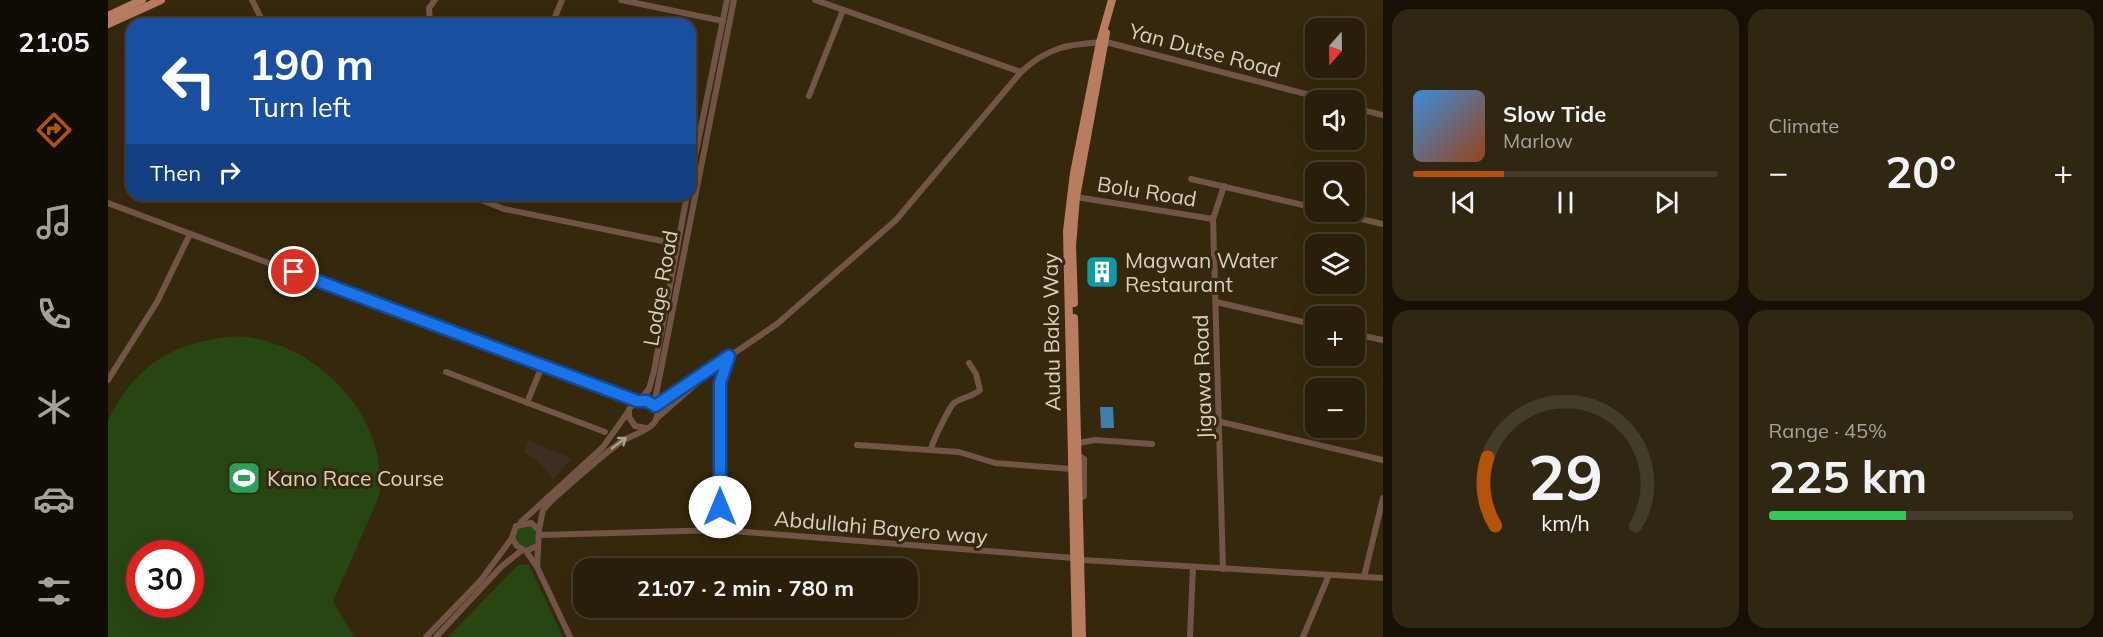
<!DOCTYPE html>
<meta charset="utf-8">
<style>
:root{--surface:#281e0a;--page:#302713;--text:#f1f3f6;--muted:#a5a29c;--line:#443c2b;--accent:#b45309}
body{margin:0;font-family:Mulish,sans-serif;background:var(--page);color:var(--text);height:100vh;display:flex;flex-direction:column;font-size:22px;white-space:nowrap}
*{box-sizing:border-box;margin:0}
p{font-size:20px;color:var(--muted)}
.icon{flex:none;width:33px;height:33px;fill:none;stroke:currentColor;stroke-width:2;stroke-linecap:round;stroke-linejoin:round}
.map{position:relative;flex:1;overflow:hidden}
.side{display:flex;flex-direction:column;gap:9px;padding:9px;background:#161006;width:720px}
.side>*{flex:none}
.top-card{position:absolute;left:18px;top:18px;width:570px;height:183px;border-radius:18px;box-shadow:0 6px 24px #0002,0 0 0 2px var(--line);background:#1a4fa0;color:#fff;overflow:hidden}
.needle{width:39px;rotate:200deg}
.buttons{position:absolute;left:1197px;top:18px;display:grid;gap:12px}
.buttons a{display:grid;place-items:center;width:60px;height:60px;border-radius:12px;background:var(--surface);box-shadow:0 6px 24px #0002,0 0 0 2px var(--line);font-size:30px}
.speed{position:absolute;left:18px;top:540px;display:flex;gap:12px;font-size:30px;font-weight:700;text-align:center}
.speed>*{display:grid;place-content:center;width:78px;height:78px;border-radius:50%;background:var(--surface);box-shadow:0 6px 24px #0002,0 0 0 2px var(--line);line-height:1}
.speed .limit{border:9px solid #d22;background:#fff;color:#111}
.pin{position:absolute;display:grid;place-items:center;width:51px;height:51px;color:#fff;margin:-26px;border:3px solid #fff;border-radius:50%;box-shadow:0 2px 6px #0007}
.me{position:absolute;width:66px;margin:-33px;rotate:0deg;stroke-linejoin:round;filter:drop-shadow(0 0 4px #0008)}
.turn{display:flex;align-items:center;gap:21px;height:126px;padding:0 24px;font-size:27px}
.turn .icon{width:78px;height:78px;stroke-width:2.5}
.turn b{display:block;font-size:42px;line-height:51px}
.then{display:flex;align-items:center;height:57px;padding:0 24px;background:#0003;gap:12px;font-size:22px}
.big{font-size:45px;font-weight:700;line-height:1.1}
.side .card{flex:1;display:flex;flex-direction:column;justify-content:center;gap:9px;min-width:0;padding:0 21px;border-radius:18px;background:var(--page)}
.side .dial{align-items:center;gap:0}
.dial svg{height:156px;overflow:visible;fill:none;stroke:var(--line);stroke-width:7;stroke-linecap:round;text-anchor:middle}
.dial text{fill:var(--text);stroke:none}
.song{display:flex;align-items:center;gap:18px}
.cover{width:72px;height:72px;border-radius:9px;background:linear-gradient(135deg,hsl(210 70% 55%),hsl(20 70% 35%))}
.played{height:6px;border-radius:3px;background:linear-gradient(90deg,var(--accent) 30%,var(--line) 30%)}
.keys{display:flex;justify-content:space-around;direction:ltr}
.heat{display:flex;justify-content:space-between;align-items:center;font-size:33px;direction:ltr}
.charge{height:9px;border-radius:4px;background:linear-gradient(90deg,#34c759 45%,var(--line) 0)}
.side .tiles{flex:1;display:grid;gap:9px;grid-template-columns:repeat(2,1fr)}
.trip{position:absolute;left:465px;top:558px;width:345px;height:60px;border-radius:18px;background:var(--surface);box-shadow:0 6px 24px #0002,0 0 0 2px var(--line);font-weight:700;line-height:60px;text-align:center}
main{display:flex;flex:1;min-height:0}
.tabs{display:flex;flex-direction:column;width:108px;justify-content:space-around;align-items:center;background:#100c04;color:var(--muted)}
.tabs .icon{width:42px;height:42px}
.tabs .on{color:var(--accent)}
.tabs b{font-size:27px;color:var(--text)}
.map>svg:first-child{display:block}
</style>
<main>
<nav class="tabs">
<b>21:05</b>
<svg class="icon on" aria-label="directions" viewBox="0 0 24 24"><path d="M12 3l9 9-9 9-9-9zM9 14v-3h6M13 9l2 2-2 2"/></svg>
<svg class="icon" aria-label="music" viewBox="0 0 24 24"><path d="M9 18V5l10-2v13"/><circle cx="6" cy="18" r="3"/><circle cx="16" cy="16" r="3"/></svg>
<svg class="icon" aria-label="phone" viewBox="0 0 24 24"><path d="M5 4h4l2 5-3 2q2 4 5 5l2-3 5 2v4C11 20 4 13 5 4z"/></svg>
<svg class="icon" aria-label="climate" viewBox="0 0 24 24"><path d="M12 3v18M4 7l16 10M4 17L20 7"/></svg>
<svg class="icon" aria-label="car" viewBox="0 0 24 24"><path d="M5 17H2v-5l4-1 3-4h7l3 4 3 1v5h-3M9 17h6M6 11h13"/><circle cx="7" cy="17" r="2"/><circle cx="17" cy="17" r="2"/></svg>
<svg class="icon" aria-label="filters" viewBox="0 0 24 24"><path d="M4 7h16M4 17h16"/><circle cx="9" cy="7" r="2"/><circle cx="15" cy="17" r="2"/></svg>
</nav>
<div class="map">
<svg width="1275" height="637" viewBox="0 0 1275 637">
<rect width="100%" height="100%" fill="#36280d"/>
<polygon fill="#3c2f21" points="420,440 462,458 463,459 445,479 428,459 416,453"/>
<g fill="#274611" fill-rule="evenodd">
<path d="M 132,336 C 207,343 278,412 272,491 C 271,500 264,512 260,521 C 249,547 237,574 225,601 L 246,637 L 0,637 L 0,421 C 29,362 67,341 132,336 ZM 32,554 L 82,554 L 82,604 L 32,604 Z"/>
<circle cx="418" cy="536" r="11"/>
<polygon points="411,564 421,565 455,637 340,637"/>
</g>
<polygon fill="#417eae" points="992,407 1005,407 1006,428 993,428"/>
<g fill="none" stroke-linecap="round" stroke-linejoin="round">
<g stroke="#725547" stroke-width="6">
<polyline points="144,0 156,24"/>
<polyline points="513,0 615,21"/>
<polyline points="707,0 913,72"/>
<polyline points="322,24 321,8 327,0"/>
<polyline points="444,24 454,0"/>
<polyline points="701,96 735,10"/>
<polyline points="1246,108 1275,115"/>
<polyline points="1083,179 1208,208"/>
<polyline points="582,181 619,0"/>
<polyline points="361,195 396,209 569,244"/>
<polyline points="968,197 1105,219"/>
<polyline points="0,203 529,401"/>
<polyline points="1223,212 1275,224"/>
<polyline points="1108,302 1208,325"/>
<polyline points="1246,334 1275,340"/>
<polyline points="338,372 497,432"/>
<polyline points="0,380 49,302 82,234"/>
<polyline points="532,400 541,389 546,371 579,195"/>
<polyline points="419,403 434,366"/>
<polyline points="546,405 626,0"/>
<polyline points="547,407 576,388"/>
<path d="M 548,419 L 613,362 L 669,324 L 788,220 L 913,72 C 941,46 962,44 998,42 L 1221,100"/>
<polyline points="1113,422 1275,460"/>
<polyline points="970,443 987,440 1044,444"/>
<polyline points="749,445 851,452 887,463 964,469"/>
<path d="M 823,450 C 823,444 842,406 846,403 C 854,397 864,397 872,390 L 868,374 L 861,363"/>
<polyline points="970,455 976,459 976,496 972,498"/>
<polyline points="413,522 495,447 520,412"/>
<path d="M 431,530 L 435,510 L 443,501 C 465,482 487,461 510,444 C 520,436 539,432 546,423 C 556,410 541,398 529,401 L 521,409 L 521,417 L 527,426 L 538,428"/>
<polyline points="612,530 612,383 620,358"/>
<polyline points="432,535 612,530 966,558"/>
<polyline points="429,546 418,551 409,546 404,538 408,526 423,523 431,530 429,567 462,637"/>
<polyline points="418,551 429,567"/>
<polyline points="974,560 1275,578"/>
<polyline points="1115,569 1105,219 1116,186"/>
<polyline points="1256,577 1275,498"/>
<polyline points="318,637 373,580 404,538"/>
<polyline points="328,637 393,567 414,550"/>
<polyline points="1082,637 1085,567"/>
<polyline points="1195,637 1221,575"/>
</g>
<g stroke="#b87d61" stroke-width="8">
<polyline points="0,16 34,0"/>
<polyline points="0,24 53,0"/>
<polyline points="966,303 964,246 968,197 998,33"/>
<polyline points="966,318 974,637"/>
<polyline points="968,637 959,231 966,173 992,42 1004,0"/>
</g>
</g>
<defs><path id="oneway-shaft" d="M-6 0H5M1.5-3L5.5 0L1.5 3" fill="none" stroke-width="1.6" stroke-linecap="round" stroke-linejoin="round" transform="scale(1.5)"/></defs>
<use stroke="#b09f90" href="#oneway-shaft" transform="translate(511 443) rotate(-37)"/>
<g fill="none" stroke-linecap="round" stroke-linejoin="round">
<defs>
<polyline id="route" points="186,272 529,401 539,401 547,406 621,356 612,383 612,507"/>
</defs>
<use href="#route" stroke="#114b97" stroke-width="15"/>
<use href="#route" stroke="#1a73e8" stroke-width="10"/>
</g>
<defs>
<symbol id="building-square" viewBox="-11 -11 22 22"><rect x="-9" y="-9" width="18" height="18" rx="4" fill="#0f9aa8" stroke="#36280d"/><path d="M-4-6H4V6H1V3H-1V6H-4ZM-2.5-4.3h1.7v1.8h-1.7ZM.8-4.3h1.7v1.8H.8ZM-2.5-1h1.7V.8h-1.7ZM.8-1h1.7V.8H.8Z" fill="#fff"/></symbol>
<symbol id="stadium-square" viewBox="-11 -11 22 22"><rect x="-9" y="-9" width="18" height="18" rx="4" fill="#2e9e5b" stroke="#36280d"/><path d="M0-5a6.5 5 0 1 0 0 10a6.5 5 0 1 0 0-10ZM-3.5-1.8h7v3.6h-7Z" fill="#fff"/></symbol>
</defs>
<g fill-rule="evenodd">
<use href="#building-square" x="975" y="253" width="38" height="38"/>
<use href="#stadium-square" x="117" y="459" width="38" height="38"/>
</g>
<g text-anchor="middle" dominant-baseline="central" stroke-width="6" stroke-linejoin="round" paint-order="stroke">
<g font-size="21" fill="#d9d0c1" stroke="#36280d">
<text transform="translate(1097 50) rotate(15)">Yan Dutse Road</text>
<text transform="translate(1039 191) rotate(9)">Bolu Road</text>
<text transform="translate(552 288) rotate(-80)">Lodge Road</text>
<text transform="translate(943 332) rotate(-91)">Audu Bako Way</text>
<text transform="translate(1094 377) rotate(-92)">Jigawa Road</text>
<text transform="translate(773 527) rotate(5)">Abdullahi Bayero way</text>
</g>
<g font-size="21" fill="#d9d0c1" stroke="#36280d" text-anchor="start">
<text x="1017" y="260">Magwan Water<tspan x="1017" dy="24">Restaurant</tspan></text>
<text x="159" y="478">Kano Race Course</text>
</g>
</g>
</svg>
<div class="buttons">
<a><svg class="needle" viewBox="-14 -14 28 28"><path d="M0-13l5 13h-10z" fill="#e53935"/><path d="M0 13l5-13h-10z" fill="#a5a29c"/></svg></a>
<a><svg class="icon" aria-label="sound" viewBox="0 0 24 24"><path d="M4 9h4l5-4v14l-5-4H4zM17 9q2 3 0 6"/></svg></a>
<a><svg class="icon" aria-label="search" viewBox="0 0 24 24"><circle cx="10" cy="10" r="6"/><path d="M15 15l6 6"/></svg></a>
<a><svg class="icon" aria-label="layers" viewBox="0 0 24 24"><path d="M12 4l9 5-9 5-9-5zM3 14l9 5 9-5"/></svg></a>
<a>+</a>
<a>−</a>
</div>
<div class="speed"><div class="limit">30</div></div>
<div class="pin" style="left:186px;top:272px;background:#d93025"><svg class="icon" aria-label="arrive" viewBox="0 0 24 24"><path d="M6 21V4h12l-3 4 3 4H6"/></svg></div>
<svg class="me" style="left:612px;top:507px" viewBox="-20 -20 40 40"><circle r="19" fill="#fff"/><path d="M0-13L10 11 0 6-10 11z" fill="#1a73e8"/></svg>
<div class="trip">21:07 · 2 min · 780 m</div>
<div class="top-card">
<div class="turn"><svg class="icon" aria-label="left" viewBox="0 0 24 24"><path d="M17 20v-9H6M10 6l-5 5 5 5"/></svg><div><b>190 m</b>Turn left</div></div>
<div class="then">Then<svg class="icon" aria-label="right" viewBox="0 0 24 24"><path d="M7 20v-9h11M14 6l5 5-5 5"/></svg></div>
</div>
</div>
<section class="side">
<div class="tiles">
<div class="card">
<div class="song"><i class="cover"></i><div><b>Slow Tide</b><p>Marlow</p></div></div>
<div class="played"></div>
<div class="keys"><svg class="icon" aria-label="previous" viewBox="0 0 24 24"><path d="M18 5L8 12l10 7zM5 5v14"/></svg><svg class="icon" aria-label="pause" viewBox="0 0 24 24"><path d="M8 5v14M16 5v14"/></svg><svg class="icon" aria-label="next" viewBox="0 0 24 24"><path d="M6 5l10 7-10 7zM19 5v14"/></svg></div>
</div>
<div class="card"><p>Climate</p>
<div class="heat"><a>−</a><b class="big">20°</b><a>+</a></div>
</div>
<div class="card dial"><svg viewBox="0 0 100 80">
<path d="M14 69A42 42 0 1 1 86 69"/>
<path d="M14 69A42 42 0 0 1 10 34" stroke="#b45309"/>
<text x="50" y="56" font-size="32" font-weight="700">29</text>
<text x="50" y="72" font-size="11">km/h</text>
</svg></div>
<div class="card"><p>Range · 45%</p><b class="big">225 km</b><div class="charge"></div></div>
</div>
</section>
</main>
